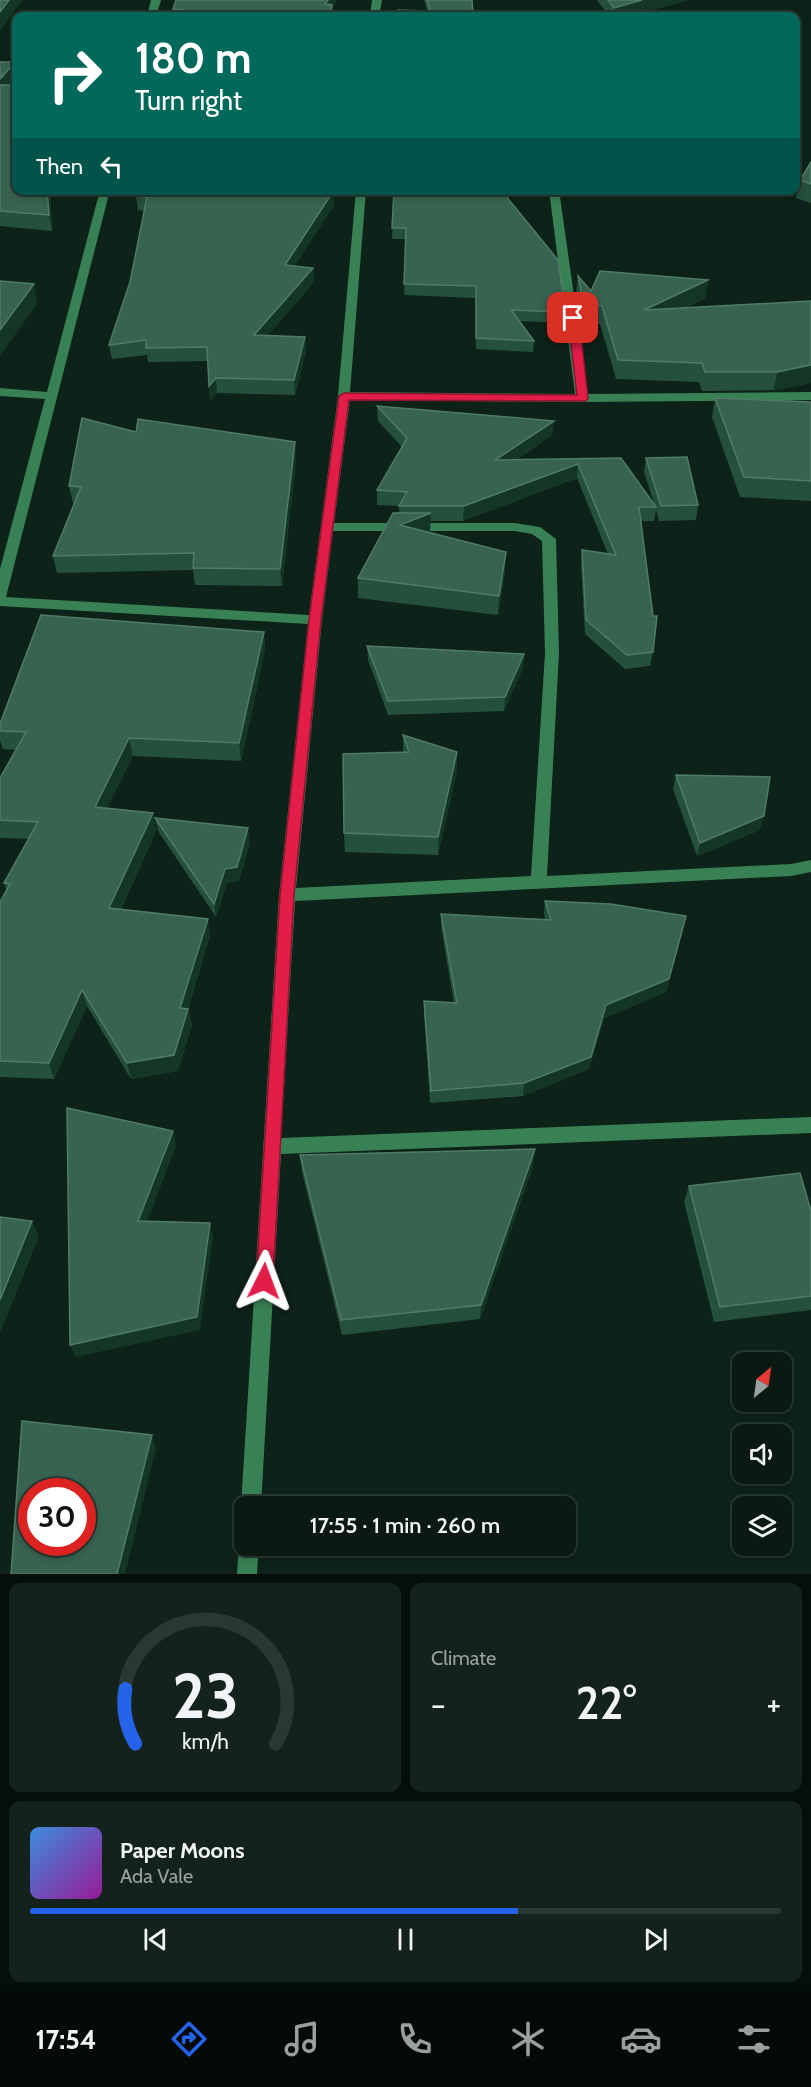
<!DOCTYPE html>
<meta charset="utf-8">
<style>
:root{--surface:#0a1a12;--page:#13231b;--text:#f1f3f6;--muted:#99a19f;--line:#2a3832;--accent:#2563eb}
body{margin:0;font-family:Cabin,sans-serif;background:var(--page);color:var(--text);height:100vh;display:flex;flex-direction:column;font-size:22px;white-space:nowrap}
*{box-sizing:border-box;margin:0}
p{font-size:20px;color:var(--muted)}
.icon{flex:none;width:33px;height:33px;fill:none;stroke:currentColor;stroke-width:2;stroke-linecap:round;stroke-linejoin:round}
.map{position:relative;height:1574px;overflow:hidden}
.details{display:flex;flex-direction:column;gap:9px;padding:9px;background:#060e0a;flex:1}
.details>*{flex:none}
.top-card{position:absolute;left:12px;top:12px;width:788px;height:183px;border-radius:12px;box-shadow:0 3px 9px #0003,0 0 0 2px var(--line);background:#00695c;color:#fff;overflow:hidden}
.needle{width:39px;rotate:29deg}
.buttons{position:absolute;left:732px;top:1352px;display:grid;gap:12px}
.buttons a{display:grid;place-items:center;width:60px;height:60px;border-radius:12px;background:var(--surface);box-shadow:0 3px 9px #0003,0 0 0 2px var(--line);font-size:30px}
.speed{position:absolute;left:18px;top:1478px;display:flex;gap:12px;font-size:30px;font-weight:700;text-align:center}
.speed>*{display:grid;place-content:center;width:78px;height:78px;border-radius:50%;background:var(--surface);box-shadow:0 3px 9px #0003,0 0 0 2px var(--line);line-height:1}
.speed .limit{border:9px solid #d22;background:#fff;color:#111}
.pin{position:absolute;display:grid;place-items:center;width:51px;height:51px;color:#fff;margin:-26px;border-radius:12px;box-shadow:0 3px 9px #0006}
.me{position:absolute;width:66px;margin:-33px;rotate:3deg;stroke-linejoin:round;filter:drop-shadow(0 0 4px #0008)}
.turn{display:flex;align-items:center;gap:21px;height:126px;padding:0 24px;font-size:27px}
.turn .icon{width:78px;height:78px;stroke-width:2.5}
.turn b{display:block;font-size:42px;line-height:51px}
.then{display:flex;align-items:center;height:57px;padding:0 24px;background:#0003;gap:12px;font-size:22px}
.big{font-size:45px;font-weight:600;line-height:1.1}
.details .card{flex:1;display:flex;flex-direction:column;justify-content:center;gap:9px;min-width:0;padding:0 21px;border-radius:12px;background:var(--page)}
.details .dial{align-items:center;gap:0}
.dial svg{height:156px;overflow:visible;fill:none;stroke:var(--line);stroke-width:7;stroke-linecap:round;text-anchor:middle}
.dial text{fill:var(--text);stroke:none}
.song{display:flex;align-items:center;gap:18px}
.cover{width:72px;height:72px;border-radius:9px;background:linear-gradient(135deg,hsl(210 70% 55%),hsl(300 70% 35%))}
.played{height:6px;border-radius:3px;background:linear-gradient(90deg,var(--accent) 65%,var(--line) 65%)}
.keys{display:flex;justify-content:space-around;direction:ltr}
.heat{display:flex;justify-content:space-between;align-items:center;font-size:33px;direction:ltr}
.details .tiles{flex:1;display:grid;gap:9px;grid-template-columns:1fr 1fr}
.card:last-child{grid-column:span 2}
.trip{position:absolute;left:234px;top:1496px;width:342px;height:60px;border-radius:12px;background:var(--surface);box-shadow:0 3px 9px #0003,0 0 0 2px var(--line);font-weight:600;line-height:60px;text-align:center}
.menu{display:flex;height:96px;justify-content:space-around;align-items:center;background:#040a07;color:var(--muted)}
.menu .icon{width:42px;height:42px}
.menu .on{color:var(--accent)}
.menu b{font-size:27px;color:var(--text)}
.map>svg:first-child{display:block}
</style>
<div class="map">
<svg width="811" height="1574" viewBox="0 0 811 1574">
<rect width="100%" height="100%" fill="#0d2218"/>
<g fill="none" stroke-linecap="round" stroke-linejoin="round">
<g fill="#388155" fill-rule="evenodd">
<polygon points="151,0 161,0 156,16 147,16"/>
<polygon points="372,0 382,0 379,16 370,16"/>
<path d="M 100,190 L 110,190 L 6,597 L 309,615 L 338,396 L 356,190 L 366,190 L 350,392 L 575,394 L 549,190 L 559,190 L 588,394 L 811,392 L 811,400 L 582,402 L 350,400 L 334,523 L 515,523 L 540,527 L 556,539 L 559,653 L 547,876 L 791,864 L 811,860 L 811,872 L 791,876 L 295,901 L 281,1138 L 811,1117 L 811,1133 L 281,1154 L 261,1506 L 244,1506 L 244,1513 L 241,1506 L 279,895 L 308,624 L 0,606 L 0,569 L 45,399 L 0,396 L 0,388 L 47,392 ZM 333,531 L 515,531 L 532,534 L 542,541 L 545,653 L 531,876 L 296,888 L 322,620 Z"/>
<polygon points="244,1537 244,1545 259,1545 257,1574 237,1574 239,1545"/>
</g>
</g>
<g fill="#26503e">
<polygon points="176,0 337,0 332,8 332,16 174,16 173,9"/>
<polygon points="424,0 472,0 473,16 427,11"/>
<polygon points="597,0 689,0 630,16 609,16"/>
<polygon points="0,62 16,71 16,79 11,85 50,190 52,231 0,226"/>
<polygon points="811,162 811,203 796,198 800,180"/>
<polygon points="334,190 334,205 294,266 313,268 314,282 268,335 306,351 295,395 217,393 210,401 208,361 148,362 147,355 112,359 109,345 130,282 144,211 138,210 136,196"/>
<polygon points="394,190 565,312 564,323 520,321 534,341 533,352 476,349 475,298 404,295 406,239 392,239"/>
<polygon points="578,276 591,291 708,280 705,298 685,308 811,301 811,383 774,390 702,391 699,382 616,379 600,324 582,324 576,294"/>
<polygon points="715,398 811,402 811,501 740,497 712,417"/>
<polygon points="377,406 554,421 552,435 516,460 621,458 654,503 644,472 646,458 698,505 696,520 659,521 656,510 654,521 641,521 653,652 650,666 625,669 585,634 581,564 582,550 608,554 577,478 463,521 430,521 430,533 505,572 498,615 358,598 358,578 399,513 399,506 377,505 377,490 402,447 378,421"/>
<polygon points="136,432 296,459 282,586 195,585 193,570 57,573 53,556 74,503 73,503 69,486"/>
<polygon points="264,632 265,650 241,761 133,756 107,808 153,813 156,831 121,909 210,936 188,1009 192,1025 178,1071 131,1079 87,1006 54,1079 0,1077 0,902 6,890 4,883 28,839 0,838 0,778 16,750 3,749 0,740 0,724"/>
<polygon points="367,646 524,654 523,668 504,711 388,715 368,660"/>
<polygon points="403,735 457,771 438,855 345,852 344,833 403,752"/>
<polygon points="676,775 760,830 697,856 673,789"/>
<polygon points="155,818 250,842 239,881 227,883 216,917 158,831"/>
<polygon points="545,901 683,929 666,992 604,1018 589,1069 523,1096 430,1103 424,1014 424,1001 454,1003 441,927 441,914 545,919 544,914"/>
<polygon points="300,1155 533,1166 480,1319 342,1335 302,1172"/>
<polygon points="689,1186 811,1211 811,1310 714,1322 684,1202"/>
</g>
<g fill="#143627">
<polygon points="9,0 23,0 0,31 0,12"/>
<polygon points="328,0 337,0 332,8 332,16 330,16 325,4"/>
<polygon points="642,0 689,0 630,16 614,16 614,8"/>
<polygon points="15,62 16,71 16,79 0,98 0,79"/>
<polygon points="47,190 50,190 52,231 49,215"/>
<polygon points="334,190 334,205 286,280 285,265"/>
<polygon points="313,268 314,282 256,349 254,335"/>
<polygon points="708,280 705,298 642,328 644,310"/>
<polygon points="34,284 37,304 0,356 0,330"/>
<polygon points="305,337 306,351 295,395 294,380"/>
<polygon points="811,365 811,383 774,390 777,372"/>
<polygon points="216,378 217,393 210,401 209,386"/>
<polygon points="554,421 552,435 495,474 495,460"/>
<polygon points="295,442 296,459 282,586 280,569"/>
<polygon points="578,464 577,478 463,521 464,506"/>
<polygon points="431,513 430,533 400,525"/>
<polygon points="506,552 505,572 498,615 499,596"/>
<polygon points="264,632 265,650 241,761 239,743"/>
<polygon points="524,654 523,668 504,711 505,697"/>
<polygon points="129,738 133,756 99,825 95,807"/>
<polygon points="457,752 457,771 438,855 438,837"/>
<polygon points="153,813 156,831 113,925 109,908"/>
<polygon points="764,816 760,830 697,856 700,843"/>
<polygon points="248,828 250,842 239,881 227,883 216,917 214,904 225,869"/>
<polygon points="686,916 666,992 604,1018 589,1069 523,1096 524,1083 606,1005"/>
<polygon points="208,919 210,936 184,1024 180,1008"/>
<polygon points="82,990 87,1006 54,1079 49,1063"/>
<polygon points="188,1009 192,1025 178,1071 131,1079 127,1063"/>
<polygon points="173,1131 176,1146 142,1235 138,1221"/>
<polygon points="535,1149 533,1166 480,1319 481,1305"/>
<polygon points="32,1221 39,1237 0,1333 0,1300"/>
<polygon points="210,1223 213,1237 200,1330 76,1357 70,1345"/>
<polygon points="152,1435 156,1448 125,1574 117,1574"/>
</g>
<g fill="#386350" stroke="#4f7b67" stroke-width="1.5" fill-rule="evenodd">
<polygon points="0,0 9,0 0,12"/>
<polygon points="176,0 328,0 325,4 332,5 330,16 182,16 184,10 173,9"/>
<polygon points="427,0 472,0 473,13 470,16 397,16 398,10 430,11"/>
<polygon points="608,0 642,0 614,8"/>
<polygon points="0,62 15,62 0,79"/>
<polygon points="0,85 16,85 16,190 47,190 49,215 0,211"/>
<polygon points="811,162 811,184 800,180"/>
<polygon points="137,190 334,190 285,265 313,268 254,335 305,337 294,380 216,378 209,386 207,347 146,348 146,340 109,345 130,282 147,197 136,196"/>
<polygon points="394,190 501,190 558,260 565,312 511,310 534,341 476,338 476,286 404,284 406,228 392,228"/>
<polygon points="600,271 708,280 644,310 811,301 811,365 777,372 705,372 702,363 618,360 602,306 584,305 578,276 591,291"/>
<polygon points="0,281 34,284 0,330"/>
<polygon points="715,398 811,402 811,481 744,477"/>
<polygon points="377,406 554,421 495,460 621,458 656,507 639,507 653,616 657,616 653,652 627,655 586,620 582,550 616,555 578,464 464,506 399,506 407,492 377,490 407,438"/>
<polygon points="82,418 136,432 138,419 295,442 280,569 193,568 194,553 53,556 81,487 69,486"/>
<polygon points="687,457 698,505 661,506 646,458"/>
<polygon points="393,513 431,513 400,525 506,552 499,596 358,578"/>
<polygon points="41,615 264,632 239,743 129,738 95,807 153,813 109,908 208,919 180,1008 188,1009 174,1055 127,1063 82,990 49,1063 0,1061 0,902 10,884 4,883 38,822 0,820 0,778 26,732 0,731 0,724"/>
<polygon points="367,646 524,654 505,697 388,701"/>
<polygon points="403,735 457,752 438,837 344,833 343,754 409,752"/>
<polygon points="676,775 770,777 764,816 700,843"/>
<polygon points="155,818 248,828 237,867 225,869 214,904"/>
<polygon points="545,901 611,904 686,916 669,979 606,1005 591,1057 524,1083 431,1091 424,1001 457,1003 441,914 551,920"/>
<polygon points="67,1108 173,1131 138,1221 210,1223 197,1317 70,1345"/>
<polygon points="535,1149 481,1305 341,1320 300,1155"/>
<polygon points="800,1173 811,1211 811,1296 720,1307 689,1186"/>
<polygon points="0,1217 32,1221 0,1300"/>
<path d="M 22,1421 L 152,1435 L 117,1574 L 11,1574 ZM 32,1491 L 82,1491 L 82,1542 L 32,1542 Z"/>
</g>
<polygon fill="#e11d48" stroke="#92132f" stroke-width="1.5" points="573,315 579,318 588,398 586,401 349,400 321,620 294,895 273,1281 270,1287 264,1289 258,1287 256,1281 280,895 309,620 339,396 344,393 577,395 568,318"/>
</svg>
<div class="buttons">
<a><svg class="needle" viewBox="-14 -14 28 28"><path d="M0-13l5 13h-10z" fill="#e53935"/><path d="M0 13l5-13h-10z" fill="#99a19f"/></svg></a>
<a><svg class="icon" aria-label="sound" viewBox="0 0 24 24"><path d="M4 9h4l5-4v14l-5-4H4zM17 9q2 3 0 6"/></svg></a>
<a><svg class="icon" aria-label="layers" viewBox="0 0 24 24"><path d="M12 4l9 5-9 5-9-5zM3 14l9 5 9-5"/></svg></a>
</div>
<div class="speed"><div class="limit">30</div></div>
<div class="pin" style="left:573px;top:318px;background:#d93025"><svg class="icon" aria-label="arrive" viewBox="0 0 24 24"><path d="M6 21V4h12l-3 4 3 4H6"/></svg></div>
<svg class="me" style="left:264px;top:1281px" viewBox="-20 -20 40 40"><path d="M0-17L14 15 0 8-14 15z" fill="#e11d48" stroke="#fff" stroke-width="4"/></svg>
<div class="trip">17:55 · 1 min · 260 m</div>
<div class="top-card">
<div class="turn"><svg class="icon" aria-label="right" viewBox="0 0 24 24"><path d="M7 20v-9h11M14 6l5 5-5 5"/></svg><div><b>180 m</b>Turn right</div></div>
<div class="then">Then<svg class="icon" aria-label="left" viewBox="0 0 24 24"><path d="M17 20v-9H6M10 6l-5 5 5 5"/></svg></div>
</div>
</div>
<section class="details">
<div class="tiles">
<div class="card dial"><svg viewBox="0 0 100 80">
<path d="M14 69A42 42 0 1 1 86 69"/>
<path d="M14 69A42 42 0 0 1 9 41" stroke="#2563eb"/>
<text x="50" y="56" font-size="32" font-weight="700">23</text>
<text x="50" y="72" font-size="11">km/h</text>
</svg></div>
<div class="card"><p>Climate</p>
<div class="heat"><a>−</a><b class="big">22°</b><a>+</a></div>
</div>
<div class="card">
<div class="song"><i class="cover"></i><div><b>Paper Moons</b><p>Ada Vale</p></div></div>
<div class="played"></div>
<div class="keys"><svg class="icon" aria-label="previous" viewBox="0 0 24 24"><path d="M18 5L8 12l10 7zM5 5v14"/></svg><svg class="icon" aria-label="pause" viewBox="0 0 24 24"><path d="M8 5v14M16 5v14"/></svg><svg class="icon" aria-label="next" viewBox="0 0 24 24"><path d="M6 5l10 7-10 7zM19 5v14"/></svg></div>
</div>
</div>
</section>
<nav class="menu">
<b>17:54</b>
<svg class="icon on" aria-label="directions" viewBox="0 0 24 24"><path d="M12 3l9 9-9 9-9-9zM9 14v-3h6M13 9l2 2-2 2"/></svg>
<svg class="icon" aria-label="music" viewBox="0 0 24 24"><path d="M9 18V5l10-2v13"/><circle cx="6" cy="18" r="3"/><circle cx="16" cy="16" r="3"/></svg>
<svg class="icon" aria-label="phone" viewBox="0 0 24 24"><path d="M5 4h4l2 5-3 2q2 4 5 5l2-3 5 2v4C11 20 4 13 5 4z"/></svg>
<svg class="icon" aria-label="climate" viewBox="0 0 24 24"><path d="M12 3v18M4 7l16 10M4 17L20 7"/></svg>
<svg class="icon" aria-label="car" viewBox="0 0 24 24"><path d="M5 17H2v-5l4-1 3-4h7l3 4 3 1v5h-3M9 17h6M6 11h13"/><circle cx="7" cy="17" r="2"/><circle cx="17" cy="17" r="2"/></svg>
<svg class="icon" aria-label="filters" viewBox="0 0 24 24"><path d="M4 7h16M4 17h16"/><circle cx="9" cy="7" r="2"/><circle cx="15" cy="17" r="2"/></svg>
</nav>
